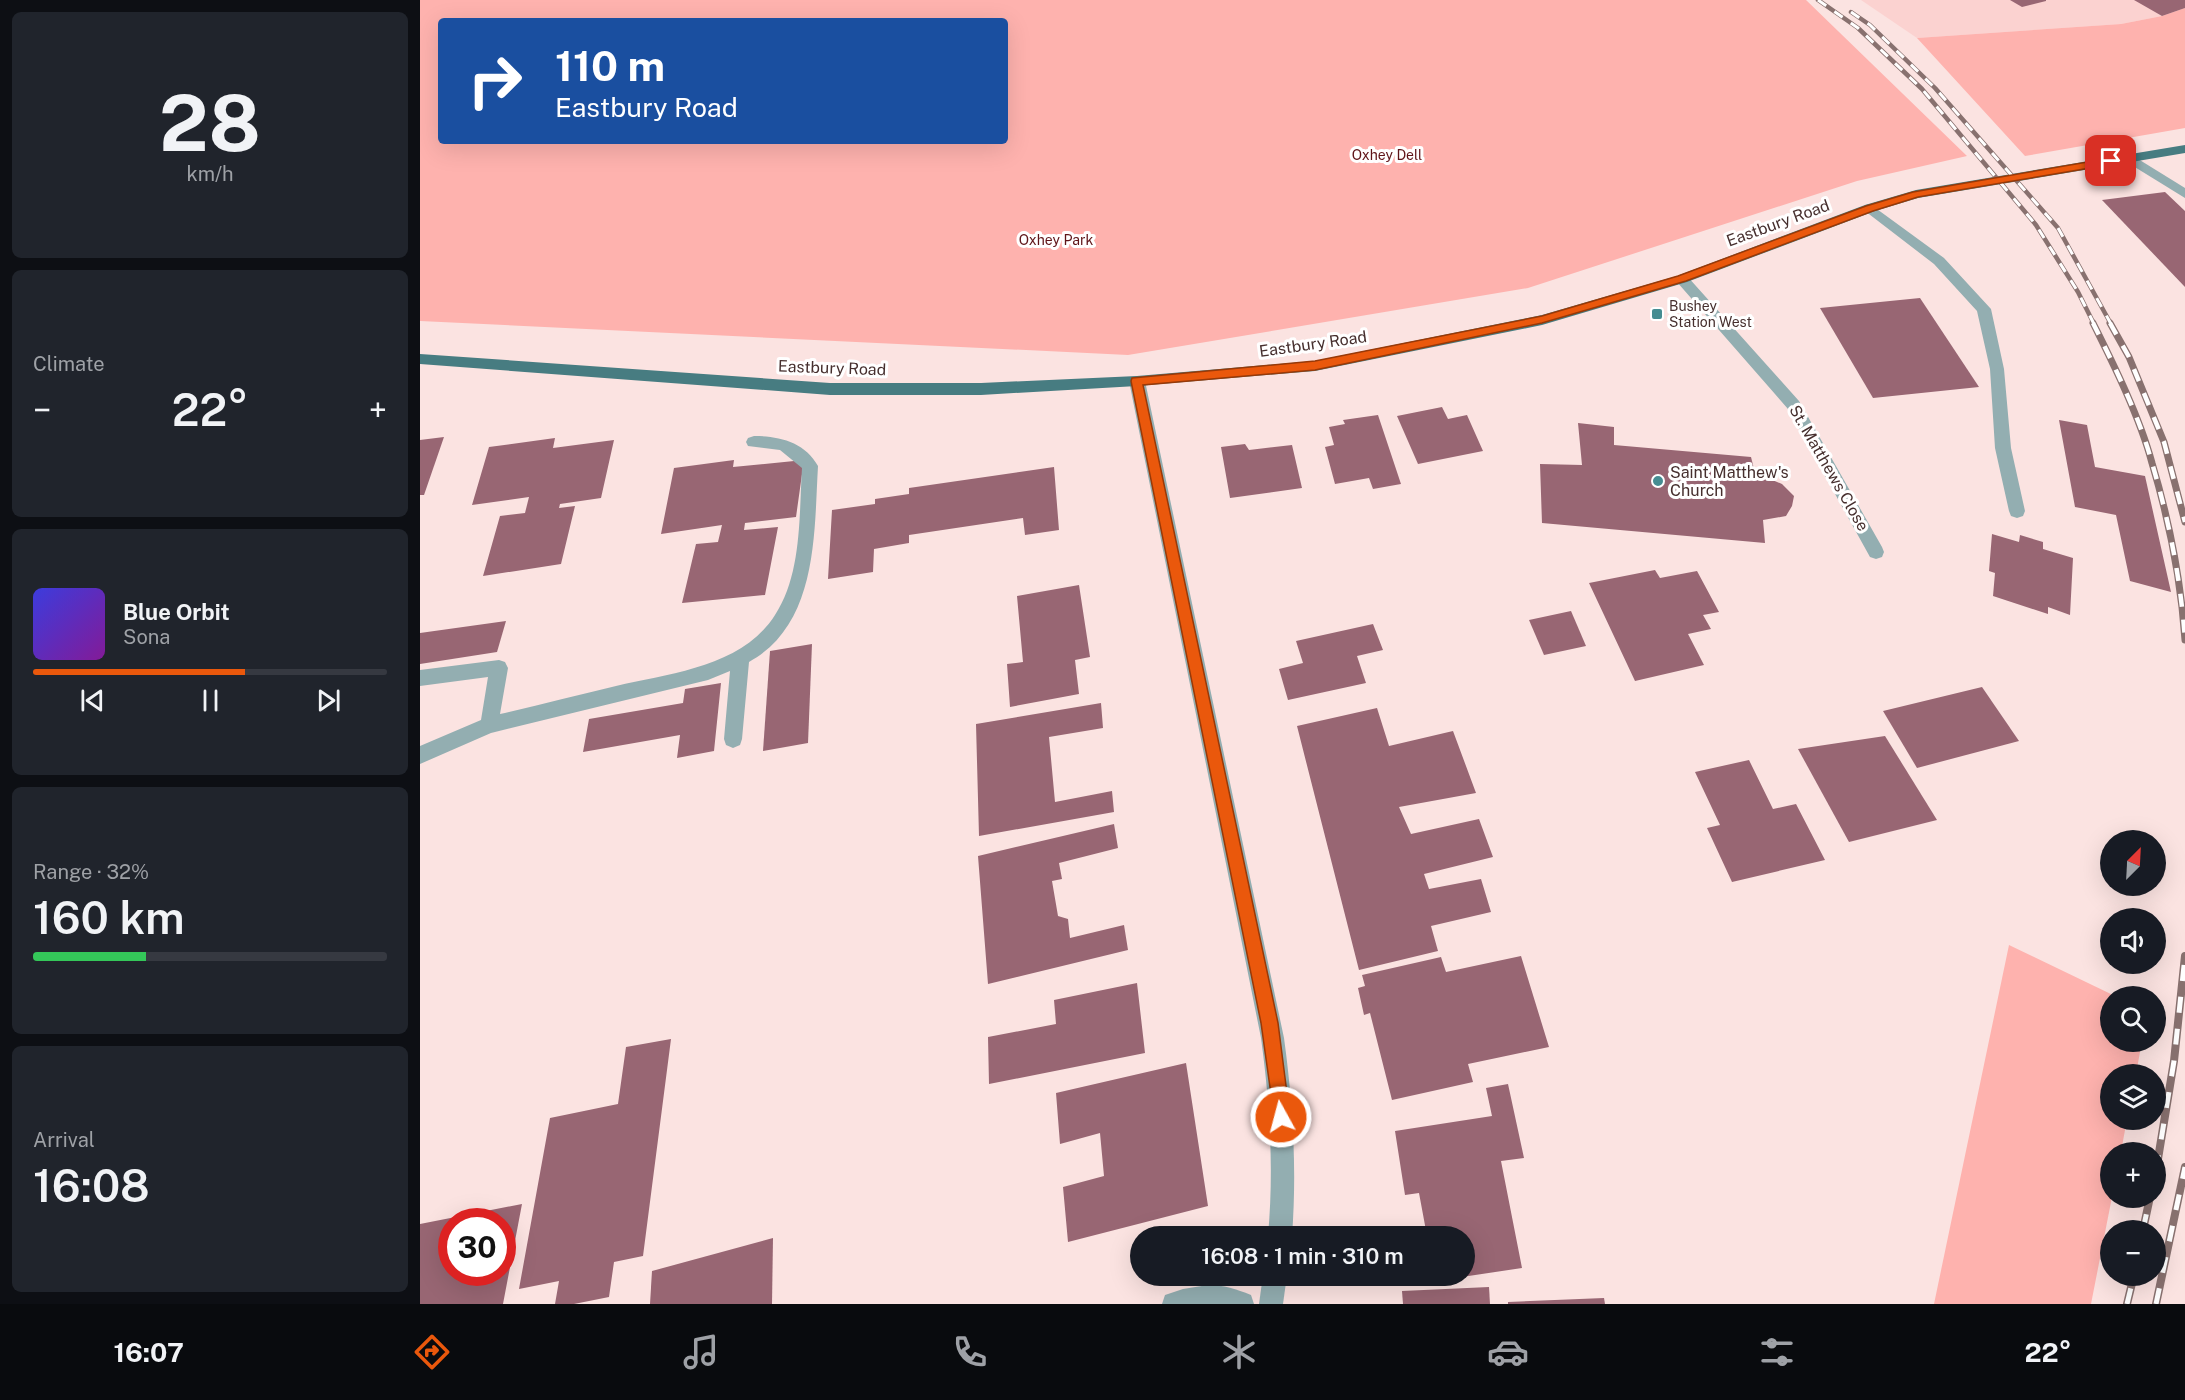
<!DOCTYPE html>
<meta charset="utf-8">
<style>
:root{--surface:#171b24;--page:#20242c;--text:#f1f3f6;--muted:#9ea1a6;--line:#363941;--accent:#ea580c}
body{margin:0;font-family:"Public Sans",sans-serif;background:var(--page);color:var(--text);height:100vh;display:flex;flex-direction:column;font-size:22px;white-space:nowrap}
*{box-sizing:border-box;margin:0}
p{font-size:20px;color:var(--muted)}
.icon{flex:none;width:33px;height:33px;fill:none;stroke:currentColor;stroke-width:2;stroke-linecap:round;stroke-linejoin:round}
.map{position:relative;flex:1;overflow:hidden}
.panel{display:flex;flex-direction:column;gap:12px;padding:12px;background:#0d0f14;width:420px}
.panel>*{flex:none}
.banner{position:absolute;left:18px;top:18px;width:570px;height:126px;border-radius:6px;box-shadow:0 6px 24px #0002;background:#1a4fa0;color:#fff;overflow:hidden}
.needle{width:39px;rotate:24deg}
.controls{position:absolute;left:1680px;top:830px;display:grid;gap:12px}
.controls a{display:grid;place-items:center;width:66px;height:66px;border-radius:50%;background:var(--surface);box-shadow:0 6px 24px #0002;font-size:30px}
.speed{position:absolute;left:18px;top:1208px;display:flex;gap:12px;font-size:30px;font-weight:700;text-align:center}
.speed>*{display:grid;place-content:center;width:78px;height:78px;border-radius:50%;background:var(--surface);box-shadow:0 6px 24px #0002;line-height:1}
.speed .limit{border:9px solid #d22;background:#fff;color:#111}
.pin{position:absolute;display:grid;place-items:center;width:51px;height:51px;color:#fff;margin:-26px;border-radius:12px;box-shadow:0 3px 9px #0006}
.me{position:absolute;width:66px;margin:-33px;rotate:353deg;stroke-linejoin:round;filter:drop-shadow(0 0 4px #0008)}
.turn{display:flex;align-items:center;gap:21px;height:126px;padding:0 18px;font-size:27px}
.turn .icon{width:78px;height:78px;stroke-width:2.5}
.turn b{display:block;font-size:42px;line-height:51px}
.big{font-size:45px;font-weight:600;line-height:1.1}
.panel .widget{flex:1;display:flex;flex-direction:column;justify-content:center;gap:9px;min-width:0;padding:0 21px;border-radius:9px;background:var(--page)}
.panel .dial{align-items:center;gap:0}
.dial b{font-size:78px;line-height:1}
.song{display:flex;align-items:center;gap:18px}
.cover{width:72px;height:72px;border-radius:9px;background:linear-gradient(135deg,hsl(240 70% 55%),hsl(290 70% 35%))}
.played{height:6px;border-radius:3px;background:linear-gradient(90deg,var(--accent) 60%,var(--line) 60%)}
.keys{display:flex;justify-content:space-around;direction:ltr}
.heat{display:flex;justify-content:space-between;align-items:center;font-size:33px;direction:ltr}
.charge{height:9px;border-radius:4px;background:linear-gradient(90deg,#34c759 32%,var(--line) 0)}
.trip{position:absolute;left:710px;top:1226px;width:345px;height:60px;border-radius:30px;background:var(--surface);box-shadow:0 6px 24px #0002;font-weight:600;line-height:60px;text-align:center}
.dock{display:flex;height:96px;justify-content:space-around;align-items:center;background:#090b0e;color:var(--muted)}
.dock .icon{width:42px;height:42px}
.dock .current{color:var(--accent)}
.dock b{font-size:27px;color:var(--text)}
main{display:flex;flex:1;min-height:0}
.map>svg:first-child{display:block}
</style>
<main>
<section class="panel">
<div class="widget dial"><b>28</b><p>km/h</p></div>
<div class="widget"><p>Climate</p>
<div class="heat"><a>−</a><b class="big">22°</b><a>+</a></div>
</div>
<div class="widget">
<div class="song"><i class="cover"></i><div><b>Blue Orbit</b><p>Sona</p></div></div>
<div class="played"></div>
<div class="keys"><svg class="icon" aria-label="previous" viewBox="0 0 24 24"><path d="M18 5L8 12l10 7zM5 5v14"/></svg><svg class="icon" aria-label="pause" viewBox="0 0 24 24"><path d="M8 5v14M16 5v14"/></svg><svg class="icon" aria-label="next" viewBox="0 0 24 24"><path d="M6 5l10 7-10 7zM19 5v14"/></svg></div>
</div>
<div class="widget"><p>Range · 32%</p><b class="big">160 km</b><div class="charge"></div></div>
<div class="widget"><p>Arrival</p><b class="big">16:08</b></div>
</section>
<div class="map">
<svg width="1765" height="1304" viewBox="0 0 1765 1304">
<rect width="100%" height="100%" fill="#fbe3e1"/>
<polygon fill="#fbd2d0" points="1441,0 1765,0 1765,8 1742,16 1701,24 1497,38"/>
<g fill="#feb2ae" fill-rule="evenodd">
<path d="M 0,0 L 1386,0 L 1547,156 L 1437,181 L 1108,288 L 708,355 L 0,321 ZM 21,21 L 585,21 L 585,141 L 21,141 Z"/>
<polygon points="1765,8 1765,128 1605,156 1497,38 1701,24 1742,16"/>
<polygon points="1589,945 1695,996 1690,996 1690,1041 1722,1041 1716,1074 1690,1074 1690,1119 1707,1119 1701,1152 1690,1152 1692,1197 1671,1304 1514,1304"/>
</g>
<g fill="#986673" fill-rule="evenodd">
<polygon points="1590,0 1626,0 1626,1 1602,7"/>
<polygon points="1714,0 1765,0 1765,8 1742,16"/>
<polygon points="1745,192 1765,211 1765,287 1682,200"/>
<polygon points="1500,298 1559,387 1453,398 1400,308"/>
<polygon points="1022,407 1028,419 1047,415 1063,451 998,464 977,416"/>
<polygon points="958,415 981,484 953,489 949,478 915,484 905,447 914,445 909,427 925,424 923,420"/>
<polygon points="1639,420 1667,425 1675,467 1725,476 1751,592 1710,581 1696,515 1655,507"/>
<polygon points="1158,423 1194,427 1194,445 1331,457 1336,477 1350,479 1362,484 1374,496 1372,506 1366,516 1343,520 1345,543 1122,523 1120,464 1162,465"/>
<polygon points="24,437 4,495 0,495 0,440"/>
<polygon points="135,438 133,448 194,440 181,498 140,504 139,508 155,506 141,564 63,576 80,516 105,513 109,497 52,505 69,447"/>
<polygon points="825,444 829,450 872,445 882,488 810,498 801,447"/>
<polygon points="314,460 313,467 384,460 376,517 325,523 324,530 358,527 345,595 262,603 276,544 298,542 302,525 241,534 254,468"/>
<polygon points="634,467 639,530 605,535 603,518 489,535 489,543 454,549 453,572 408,579 412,510 455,504 455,499 489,494 489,488"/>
<polygon points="1572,534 1599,542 1600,535 1623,542 1623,549 1653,558 1650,615 1628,607 1628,614 1573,596 1575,573 1569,571"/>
<polygon points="1235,570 1240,578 1277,571 1299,612 1283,615 1291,629 1268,634 1284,665 1215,681 1169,583"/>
<polygon points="659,585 670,657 655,660 659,694 590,707 587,664 603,662 597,596"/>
<polygon points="1151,611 1166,646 1124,655 1109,620"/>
<polygon points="86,621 77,652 0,664 0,633"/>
<polygon points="953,624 963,650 937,656 946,683 868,700 859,669 883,663 876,641"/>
<polygon points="392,644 388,743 343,751 350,651"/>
<polygon points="301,683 294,751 257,758 260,735 163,752 169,719 263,703 265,689"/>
<polygon points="1562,687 1599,741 1497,768 1463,711"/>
<polygon points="681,703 683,728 629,737 635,802 692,791 694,812 559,836 556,724"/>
<polygon points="957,708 969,746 1033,731 1056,793 979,807 991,834 1059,819 1073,857 1004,874 1009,889 1061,879 1071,912 1011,926 1018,951 939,970 877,726"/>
<polygon points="1465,736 1517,820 1429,842 1378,749"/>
<polygon points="1329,760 1353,809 1376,804 1405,860 1312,882 1287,828 1300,825 1275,772"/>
<polygon points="694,824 698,848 639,863 642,879 632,881 638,916 648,919 650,938 704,925 708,950 568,984 558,856"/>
<polygon points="1101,956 1129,1047 1048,1064 1053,1082 972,1100 950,1013 944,1015 938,988 945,986 942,975 1021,957 1026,972"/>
<polygon points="717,983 725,1053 569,1084 568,1037 636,1024 634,1000"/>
<polygon points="251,1039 223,1256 194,1262 189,1297 154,1304 135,1304 139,1281 99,1289 130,1118 198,1104 206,1047"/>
<polygon points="766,1063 788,1206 648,1242 643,1187 684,1176 680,1133 640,1144 636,1093"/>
<polygon points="1088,1084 1104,1158 1081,1161 1102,1268 1015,1281 1013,1275 1044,1275 1044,1236 1007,1236 999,1193 985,1195 975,1131 1072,1116 1066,1088"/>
<path d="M 102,1204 L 83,1304 L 0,1304 L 0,1224 ZM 32,1221 L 82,1221 L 82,1272 L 32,1272 Z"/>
<polygon points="353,1238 352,1304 230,1304 232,1271"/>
<polygon points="1069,1287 1070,1304 983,1304 982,1291"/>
<polygon points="1184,1298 1185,1304 1088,1304 1088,1302"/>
</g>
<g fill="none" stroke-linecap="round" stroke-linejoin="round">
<g fill="#93aeb1" fill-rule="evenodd">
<polygon points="1710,154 1765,188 1765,198 1705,161 1704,158"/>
<polygon points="1450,204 1524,258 1571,309 1584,369 1591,448 1605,511 1603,516 1597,518 1591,516 1589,511 1575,448 1570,369 1557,311 1514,264 1445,211 1443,208 1445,205"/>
<polygon points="1262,274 1267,276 1379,401 1462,547 1464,552 1462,557 1456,559 1450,557 1368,409 1257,282 1255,279"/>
<path d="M 717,376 L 722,377 L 725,381 L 864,1038 C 873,1104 877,1169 872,1236 L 848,1236 C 854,1169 850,1104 841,1038 L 709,381 L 712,377 Z"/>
<path d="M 334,436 C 359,436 385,442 398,466 C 394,534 398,624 329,662 L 322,739 L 320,745 L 313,748 L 306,745 L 304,739 L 310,671 L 288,680 L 71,733 L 0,764 L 0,746 L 61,720 L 68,677 L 0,686 L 0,670 L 79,660 L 85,662 L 88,668 L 80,714 C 119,705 158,695 196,686 C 251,673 322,667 355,615 C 382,574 379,515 382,468 L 360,450 L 328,446 L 326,442 L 328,438 Z"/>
<polygon points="843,1275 867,1275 863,1304 839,1304"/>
<path d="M 788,1285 C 804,1285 816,1289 831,1295 L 834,1304 L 742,1304 L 745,1295 L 763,1289 Z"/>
</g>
<polygon fill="#477c81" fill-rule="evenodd" points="1765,145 1765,153 1498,198 1455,211 1267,282 1122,325 895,371 717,386 561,395 410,395 0,364 0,354 410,383 561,383 717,376 895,361 1122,315 1257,276 1445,205 1496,190"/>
<defs>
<g id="rail-far2">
<polyline points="1398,0 1438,28 1502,89 1616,225 1658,292 1674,324"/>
<polyline points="1431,12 1450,25 1515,88 1638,228 1691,324"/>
</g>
<g id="rail-far1">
<path d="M 1673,323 C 1694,365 1720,418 1732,463 C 1749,520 1761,581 1765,640"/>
<polyline points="1690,323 1709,357 1744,442 1765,522"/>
</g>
<g id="rail">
<polyline points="1736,1171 1754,1061 1765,956"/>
<polyline points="1723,1230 1730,1197"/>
<polyline points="1707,1304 1714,1275"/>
<polyline points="1736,1304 1765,1167"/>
</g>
</defs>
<use href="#rail-far2" stroke="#88716f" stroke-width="4.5"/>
<use href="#rail-far1" stroke="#88716f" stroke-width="7"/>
<use href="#rail" stroke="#88716f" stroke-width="8"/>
<use href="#rail-far2" stroke="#fff" stroke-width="3" stroke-dasharray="10" stroke-linecap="butt"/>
<use href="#rail-far1" stroke="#fff" stroke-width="4.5" stroke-dasharray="13" stroke-linecap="butt"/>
<use href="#rail" stroke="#fff" stroke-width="5" stroke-dasharray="16" stroke-linecap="butt"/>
</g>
<polygon fill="#ea580c" stroke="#983908" stroke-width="1.5" points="1691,158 1694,159 1694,164 1498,197 1453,211 1266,281 1122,323 895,370 723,385 858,1023 870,1117 868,1123 861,1126 855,1123 841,1023 711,381 712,378 895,361 1122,316 1258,276 1446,206 1493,192"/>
<g fill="#458d92" stroke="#fff" stroke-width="2">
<rect x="1231" y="308" width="12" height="12" rx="3"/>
<circle cx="1238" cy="481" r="6"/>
</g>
<g text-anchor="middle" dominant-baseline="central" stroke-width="6" stroke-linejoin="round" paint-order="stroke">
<g font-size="14" fill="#5f1418" stroke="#fff">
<text x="967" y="155">Oxhey Dell</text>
<text x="636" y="240">Oxhey Park</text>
</g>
<g font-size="14" fill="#462f2e" stroke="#fff" text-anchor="start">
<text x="1249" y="306">Bushey<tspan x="1249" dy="16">Station West</tspan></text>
</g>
<g font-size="16" fill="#462f2e" stroke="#fff">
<text transform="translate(1358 223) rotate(-20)">Eastbury Road</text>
<text transform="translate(893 344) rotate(-8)">Eastbury Road</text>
<text transform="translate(412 368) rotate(2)">Eastbury Road</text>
<text transform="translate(1409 468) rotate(60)">St. Matthews Close</text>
</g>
<g font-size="16" fill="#462f2e" stroke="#fff" text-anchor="start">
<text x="1250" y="472">Saint Matthew's<tspan x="1250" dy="18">Church</tspan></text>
</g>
</g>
</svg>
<div class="controls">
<a><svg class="needle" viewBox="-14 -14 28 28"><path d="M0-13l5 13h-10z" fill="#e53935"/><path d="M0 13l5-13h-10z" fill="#9ea1a6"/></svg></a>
<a><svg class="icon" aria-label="sound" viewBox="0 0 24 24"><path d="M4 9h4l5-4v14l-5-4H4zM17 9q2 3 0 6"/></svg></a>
<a><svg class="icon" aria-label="search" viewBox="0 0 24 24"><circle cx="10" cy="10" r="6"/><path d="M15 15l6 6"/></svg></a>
<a><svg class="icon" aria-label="layers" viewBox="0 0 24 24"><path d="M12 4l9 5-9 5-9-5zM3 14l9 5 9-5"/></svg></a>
<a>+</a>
<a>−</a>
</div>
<div class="speed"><div class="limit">30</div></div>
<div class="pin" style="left:1691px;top:161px;background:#d93025"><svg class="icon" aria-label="arrive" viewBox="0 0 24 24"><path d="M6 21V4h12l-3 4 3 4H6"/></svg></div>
<svg class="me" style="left:861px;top:1117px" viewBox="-20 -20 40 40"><circle r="17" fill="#ea580c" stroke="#fff" stroke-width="3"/><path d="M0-11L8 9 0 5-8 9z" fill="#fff"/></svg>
<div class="trip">16:08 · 1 min · 310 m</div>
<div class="banner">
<div class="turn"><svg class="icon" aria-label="right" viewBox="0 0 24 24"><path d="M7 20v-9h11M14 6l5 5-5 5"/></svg><div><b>110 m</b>Eastbury Road</div></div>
</div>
</div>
</main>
<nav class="dock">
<b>16:07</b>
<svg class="icon current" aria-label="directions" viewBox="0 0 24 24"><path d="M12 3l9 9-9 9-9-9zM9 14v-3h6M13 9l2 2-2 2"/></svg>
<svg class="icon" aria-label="music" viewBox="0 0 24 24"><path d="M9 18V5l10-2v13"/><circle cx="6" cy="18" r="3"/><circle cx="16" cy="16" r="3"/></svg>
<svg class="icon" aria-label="phone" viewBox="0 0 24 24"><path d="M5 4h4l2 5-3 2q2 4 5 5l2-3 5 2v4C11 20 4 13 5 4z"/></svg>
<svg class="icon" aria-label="climate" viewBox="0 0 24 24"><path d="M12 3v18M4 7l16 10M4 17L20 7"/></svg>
<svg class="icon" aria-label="car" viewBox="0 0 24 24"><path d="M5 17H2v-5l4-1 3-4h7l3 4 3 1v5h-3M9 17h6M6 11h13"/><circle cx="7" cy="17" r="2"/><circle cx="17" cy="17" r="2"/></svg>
<svg class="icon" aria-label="filters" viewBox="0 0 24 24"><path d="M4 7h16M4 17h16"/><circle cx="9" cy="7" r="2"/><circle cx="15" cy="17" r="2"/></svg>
<b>22°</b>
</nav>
